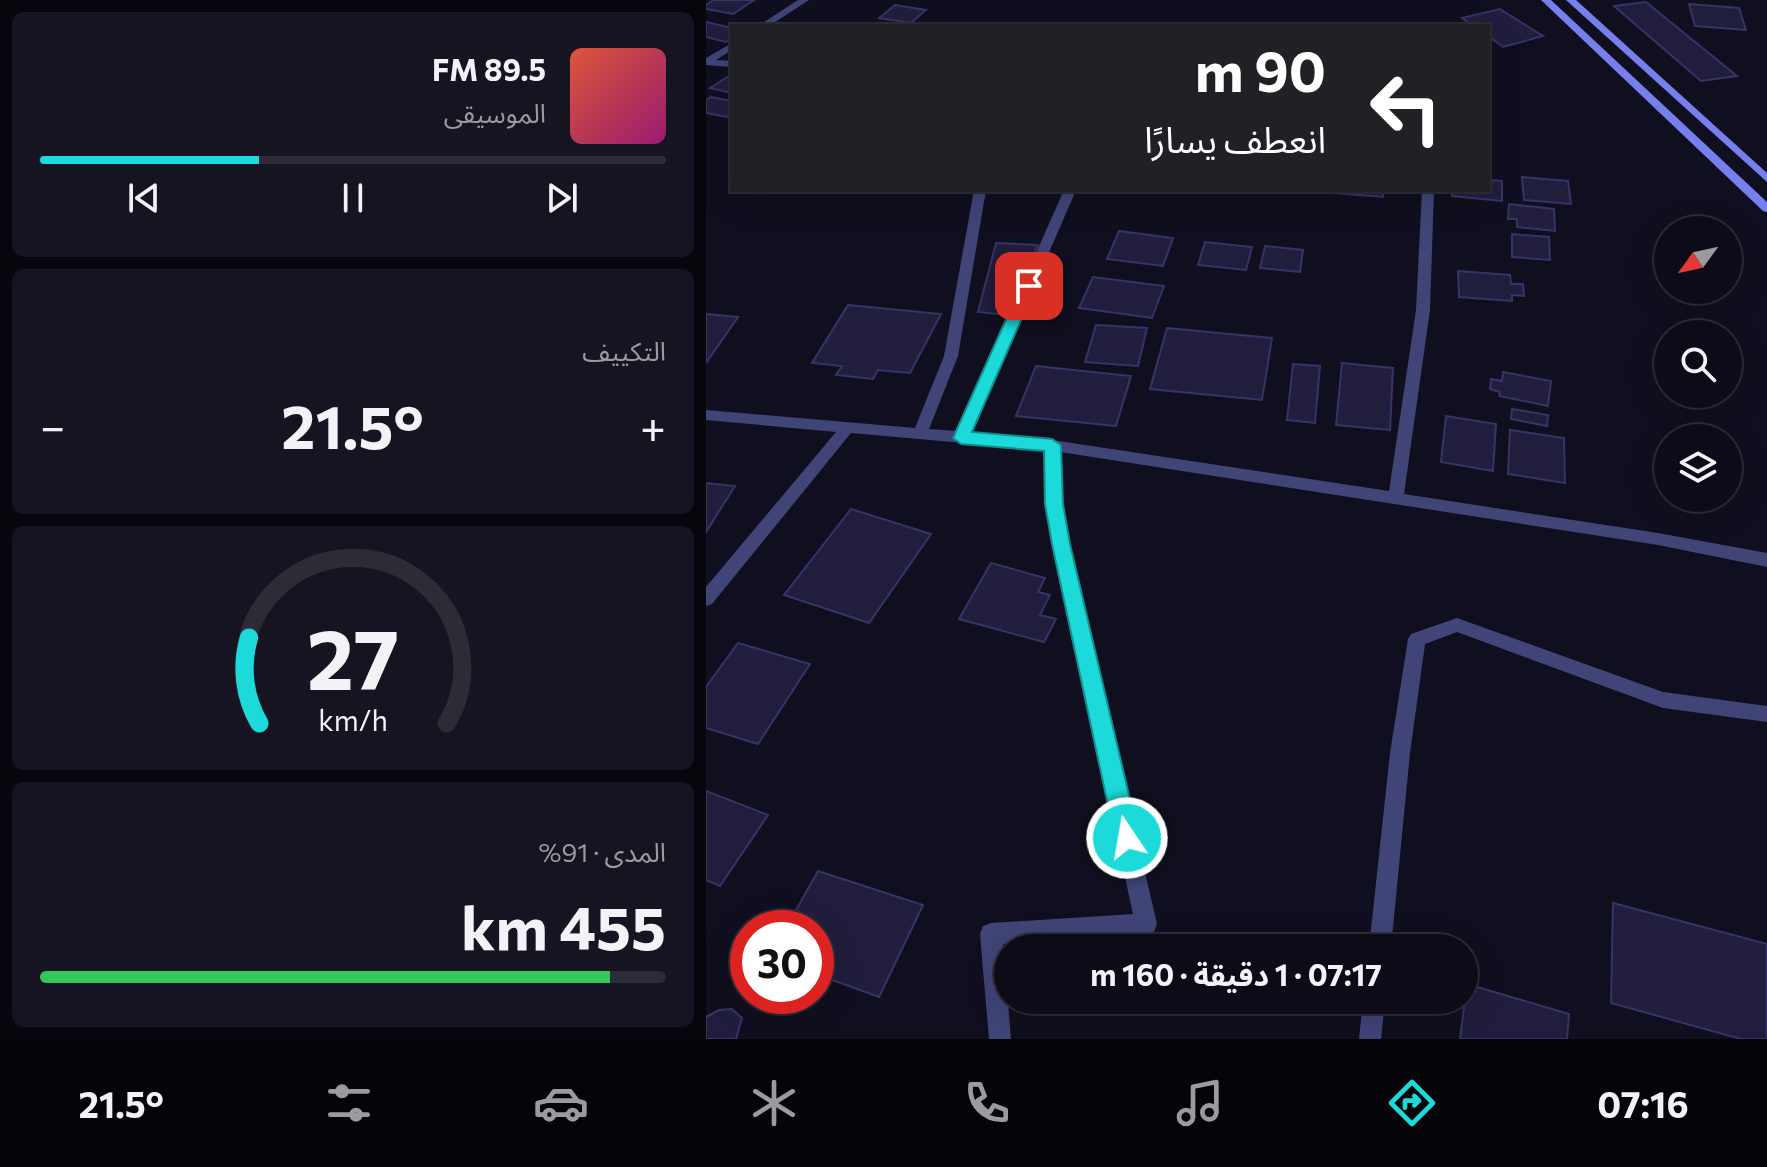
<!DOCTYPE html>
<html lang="ar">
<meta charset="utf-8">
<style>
:root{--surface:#0c0b17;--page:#151420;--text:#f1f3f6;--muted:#9a9ba1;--line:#2c2b36;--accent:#1ddada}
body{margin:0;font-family:Commissioner,"Noto Sans Arabic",sans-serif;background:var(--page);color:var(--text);direction:rtl;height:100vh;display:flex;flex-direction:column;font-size:30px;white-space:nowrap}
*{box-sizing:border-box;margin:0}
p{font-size:26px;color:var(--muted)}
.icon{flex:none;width:44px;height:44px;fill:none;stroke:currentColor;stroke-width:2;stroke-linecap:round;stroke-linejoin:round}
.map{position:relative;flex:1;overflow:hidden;direction:ltr}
.details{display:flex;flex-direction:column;gap:12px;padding:12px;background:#07060d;width:706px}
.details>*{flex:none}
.top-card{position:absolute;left:24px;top:24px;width:760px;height:168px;border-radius:0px;box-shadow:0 8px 32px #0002,0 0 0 2px var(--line);direction:rtl;background:#202124;color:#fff;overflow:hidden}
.needle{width:52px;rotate:237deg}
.tools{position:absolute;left:948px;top:216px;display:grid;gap:16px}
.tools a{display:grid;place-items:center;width:88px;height:88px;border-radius:50%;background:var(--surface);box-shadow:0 8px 32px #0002,0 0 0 2px var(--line);font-size:40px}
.speed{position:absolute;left:24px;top:910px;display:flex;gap:16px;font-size:40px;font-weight:700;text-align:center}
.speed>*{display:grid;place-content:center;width:104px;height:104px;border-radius:50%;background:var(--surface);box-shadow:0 8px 32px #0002,0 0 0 2px var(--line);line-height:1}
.speed .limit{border:12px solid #d22;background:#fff;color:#111}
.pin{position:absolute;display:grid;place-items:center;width:68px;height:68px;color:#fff;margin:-34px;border-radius:16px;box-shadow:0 4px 12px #0006}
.me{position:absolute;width:88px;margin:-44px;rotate:348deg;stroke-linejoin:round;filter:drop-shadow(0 0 6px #0008)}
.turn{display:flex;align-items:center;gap:28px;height:168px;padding:0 32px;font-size:36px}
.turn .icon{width:104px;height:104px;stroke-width:2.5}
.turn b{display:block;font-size:56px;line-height:68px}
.big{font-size:60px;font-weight:700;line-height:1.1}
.details .card{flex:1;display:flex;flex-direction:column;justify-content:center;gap:12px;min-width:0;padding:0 28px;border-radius:12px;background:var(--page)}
.details .dial{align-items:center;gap:0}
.dial svg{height:208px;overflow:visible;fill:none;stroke:var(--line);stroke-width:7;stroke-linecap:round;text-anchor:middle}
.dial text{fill:var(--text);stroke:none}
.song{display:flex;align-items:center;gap:24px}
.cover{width:96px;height:96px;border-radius:12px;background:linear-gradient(135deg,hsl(10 70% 55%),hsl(320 70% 35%))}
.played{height:8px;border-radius:4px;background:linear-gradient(90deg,var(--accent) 35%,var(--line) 35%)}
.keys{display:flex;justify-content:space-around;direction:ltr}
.heat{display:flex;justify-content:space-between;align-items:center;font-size:44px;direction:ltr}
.charge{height:12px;border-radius:6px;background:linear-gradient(90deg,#34c759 91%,var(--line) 0)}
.trip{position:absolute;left:288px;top:934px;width:484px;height:80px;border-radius:40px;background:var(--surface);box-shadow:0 8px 32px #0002,0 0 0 2px var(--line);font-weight:700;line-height:80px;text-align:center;direction:rtl}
.tab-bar{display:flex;height:128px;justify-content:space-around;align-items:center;background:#050409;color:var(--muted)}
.tab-bar .icon{width:56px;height:56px}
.tab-bar .on{color:var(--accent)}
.tab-bar b{font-size:36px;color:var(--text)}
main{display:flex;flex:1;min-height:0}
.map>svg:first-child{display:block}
</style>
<main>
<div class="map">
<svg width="1061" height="1039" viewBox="0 0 1061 1039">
<rect width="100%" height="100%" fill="#100f1f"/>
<g fill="#211e3d" stroke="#383366" stroke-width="2">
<polygon points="8,0 48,0 27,14 0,9 0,5"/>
<polygon points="940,2 1031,76 995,81 908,6"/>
<polygon points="983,4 1033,8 1040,30 989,26"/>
<polygon points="189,5 220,10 205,23 173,18"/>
<polygon points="794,9 837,36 797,47 782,36 782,26 767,26 756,18"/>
<polygon points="0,22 26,28 26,38 20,42 0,37"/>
<polygon points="26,74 26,93 4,88"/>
<polygon points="5,97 26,101 26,114 21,117 0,113 0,100"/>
<polygon points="816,177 862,181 865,204 818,200"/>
<polygon points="782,180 796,181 796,201 746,196 746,190 782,190"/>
<polygon points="629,190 677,190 677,197 629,193"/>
<polygon points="803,204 848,209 849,231 811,227 811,219 802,219"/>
<polygon points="413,231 467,238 457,266 401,259"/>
<polygon points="806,234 843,237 844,260 806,257"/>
<polygon points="499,242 546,247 540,270 492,265"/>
<polygon points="290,243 332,245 300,315 272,312"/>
<polygon points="559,246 597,250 594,272 554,268"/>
<polygon points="752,271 804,275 805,284 817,284 818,296 806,295 806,301 753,297"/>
<polygon points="387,277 458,286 446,318 373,308"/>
<polygon points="142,305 235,314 204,373 172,370 167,379 130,375 136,366 106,363"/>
<polygon points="0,314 32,317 0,363"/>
<polygon points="390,325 441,328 432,366 379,362"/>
<polygon points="461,328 566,338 556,400 444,389"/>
<polygon points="636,363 687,368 684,430 630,425"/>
<polygon points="587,364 614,366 609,423 581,420"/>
<polygon points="330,366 425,376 410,426 310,416"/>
<polygon points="797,372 845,381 842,406 793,396 794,392 784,389 785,379 796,381"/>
<polygon points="806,409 842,415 841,426 805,419"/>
<polygon points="740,416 790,424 787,471 735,462"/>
<polygon points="804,430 858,438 859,483 802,474"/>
<polygon points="0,483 29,486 0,532"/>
<polygon points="145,509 225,534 163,623 78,595"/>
<polygon points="285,563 339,578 332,592 344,595 334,615 350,619 338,642 253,619"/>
<polygon points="32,643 104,664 52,744 0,728 0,687"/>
<polygon points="0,791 62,815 14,886 0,880"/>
<polygon points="112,871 217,905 173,997 110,974 110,928 80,928"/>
<polygon points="907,903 1061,944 1061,1039 1035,1039 905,1003"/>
<polygon points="761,984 863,1014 861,1039 754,1039"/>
<polygon points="26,1009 36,1018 30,1039 0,1039 0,1017 13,1010"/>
</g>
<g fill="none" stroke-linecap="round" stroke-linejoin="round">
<g fill="#404477" fill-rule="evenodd">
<polygon points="92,0 103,0 63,26 52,26"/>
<polygon points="26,43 26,50 10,60 26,61 26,67 0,65 0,58"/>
<polygon points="268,190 280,190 252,356 223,429 251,431 358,190 370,190 265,433 346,440 683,491 710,310 716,190 728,190 724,310 698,494 952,533 1061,553 1061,567 952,545 354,452 356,504 363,544 451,924 448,932 440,935 297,944 305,1039 283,1039 274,934 277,926 285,923 427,914 347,544 340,504 339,450 145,433 6,604 0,606 0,587 130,432 0,420 0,410 209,428 238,356"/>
<polygon points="751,618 957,692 1061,706 1061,722 957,708 751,632 719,644 704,753 685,948 663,948 684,753 702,639 705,634"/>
<polygon points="657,1000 679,1000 675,1039 653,1039"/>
</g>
<g fill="#767fed" fill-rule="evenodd">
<polygon points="835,0 845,0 1061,202 1061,212 1057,211"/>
<polygon points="860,0 870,0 1061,173 1061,182"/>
</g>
</g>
<polygon fill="#1ddada" stroke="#138e8e" stroke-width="2" points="323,282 330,286 266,432 346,439 355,445 357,504 364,544 433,838 429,846 421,849 413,846 409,838 346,544 339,504 338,451 255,444 247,438 315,286"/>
</svg>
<div class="tools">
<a><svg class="needle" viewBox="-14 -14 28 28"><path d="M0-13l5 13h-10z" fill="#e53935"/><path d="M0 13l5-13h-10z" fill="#9a9ba1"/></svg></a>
<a><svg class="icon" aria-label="search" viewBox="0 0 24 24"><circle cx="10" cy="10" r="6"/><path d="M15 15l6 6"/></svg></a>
<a><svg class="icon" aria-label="layers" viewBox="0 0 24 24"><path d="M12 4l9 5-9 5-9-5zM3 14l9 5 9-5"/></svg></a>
</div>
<div class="speed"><div class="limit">30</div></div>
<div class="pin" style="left:323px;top:286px;background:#d93025"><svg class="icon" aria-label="arrive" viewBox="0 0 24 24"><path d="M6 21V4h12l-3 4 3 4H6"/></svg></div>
<svg class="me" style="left:421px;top:838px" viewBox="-20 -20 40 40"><circle r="17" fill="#1ddada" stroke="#fff" stroke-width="3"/><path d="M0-11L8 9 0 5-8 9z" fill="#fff"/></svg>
<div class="trip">07:17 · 1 دقيقة · 160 m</div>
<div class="top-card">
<div class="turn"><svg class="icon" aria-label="left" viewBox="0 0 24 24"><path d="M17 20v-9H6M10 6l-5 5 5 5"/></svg><div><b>90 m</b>انعطف يسارًا</div></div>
</div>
</div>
<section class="details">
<div class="card">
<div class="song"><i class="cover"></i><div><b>89.5 FM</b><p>الموسيقى</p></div></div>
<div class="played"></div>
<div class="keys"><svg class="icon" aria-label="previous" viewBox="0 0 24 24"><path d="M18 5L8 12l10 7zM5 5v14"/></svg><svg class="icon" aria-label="pause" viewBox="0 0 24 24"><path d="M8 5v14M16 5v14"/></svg><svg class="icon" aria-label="next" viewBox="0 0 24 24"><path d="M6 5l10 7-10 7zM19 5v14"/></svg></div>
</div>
<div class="card"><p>التكييف</p>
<div class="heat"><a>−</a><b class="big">21.5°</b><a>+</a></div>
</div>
<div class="card dial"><svg viewBox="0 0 100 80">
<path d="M14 69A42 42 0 1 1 86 69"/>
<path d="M14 69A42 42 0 0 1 10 36" stroke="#1ddada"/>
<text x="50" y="56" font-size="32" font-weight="700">27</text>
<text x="50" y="72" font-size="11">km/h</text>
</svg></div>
<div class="card"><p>المدى · 91%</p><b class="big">455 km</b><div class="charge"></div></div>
</section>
</main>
<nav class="tab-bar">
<b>07:16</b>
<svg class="icon on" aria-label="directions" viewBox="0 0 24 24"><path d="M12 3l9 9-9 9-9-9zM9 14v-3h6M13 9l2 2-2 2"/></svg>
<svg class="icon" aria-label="music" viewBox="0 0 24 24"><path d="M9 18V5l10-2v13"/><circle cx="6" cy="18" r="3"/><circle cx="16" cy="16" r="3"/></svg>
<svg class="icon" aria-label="phone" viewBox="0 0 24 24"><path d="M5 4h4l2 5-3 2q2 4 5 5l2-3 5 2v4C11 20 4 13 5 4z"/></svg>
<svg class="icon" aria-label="climate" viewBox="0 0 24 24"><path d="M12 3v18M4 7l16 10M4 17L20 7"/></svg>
<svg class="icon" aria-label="car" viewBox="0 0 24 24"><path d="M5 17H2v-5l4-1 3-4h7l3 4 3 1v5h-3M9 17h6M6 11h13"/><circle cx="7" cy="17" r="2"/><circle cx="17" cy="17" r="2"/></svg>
<svg class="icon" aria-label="filters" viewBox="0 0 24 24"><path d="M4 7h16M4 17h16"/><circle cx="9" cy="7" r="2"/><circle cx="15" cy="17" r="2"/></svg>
<b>21.5°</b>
</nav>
